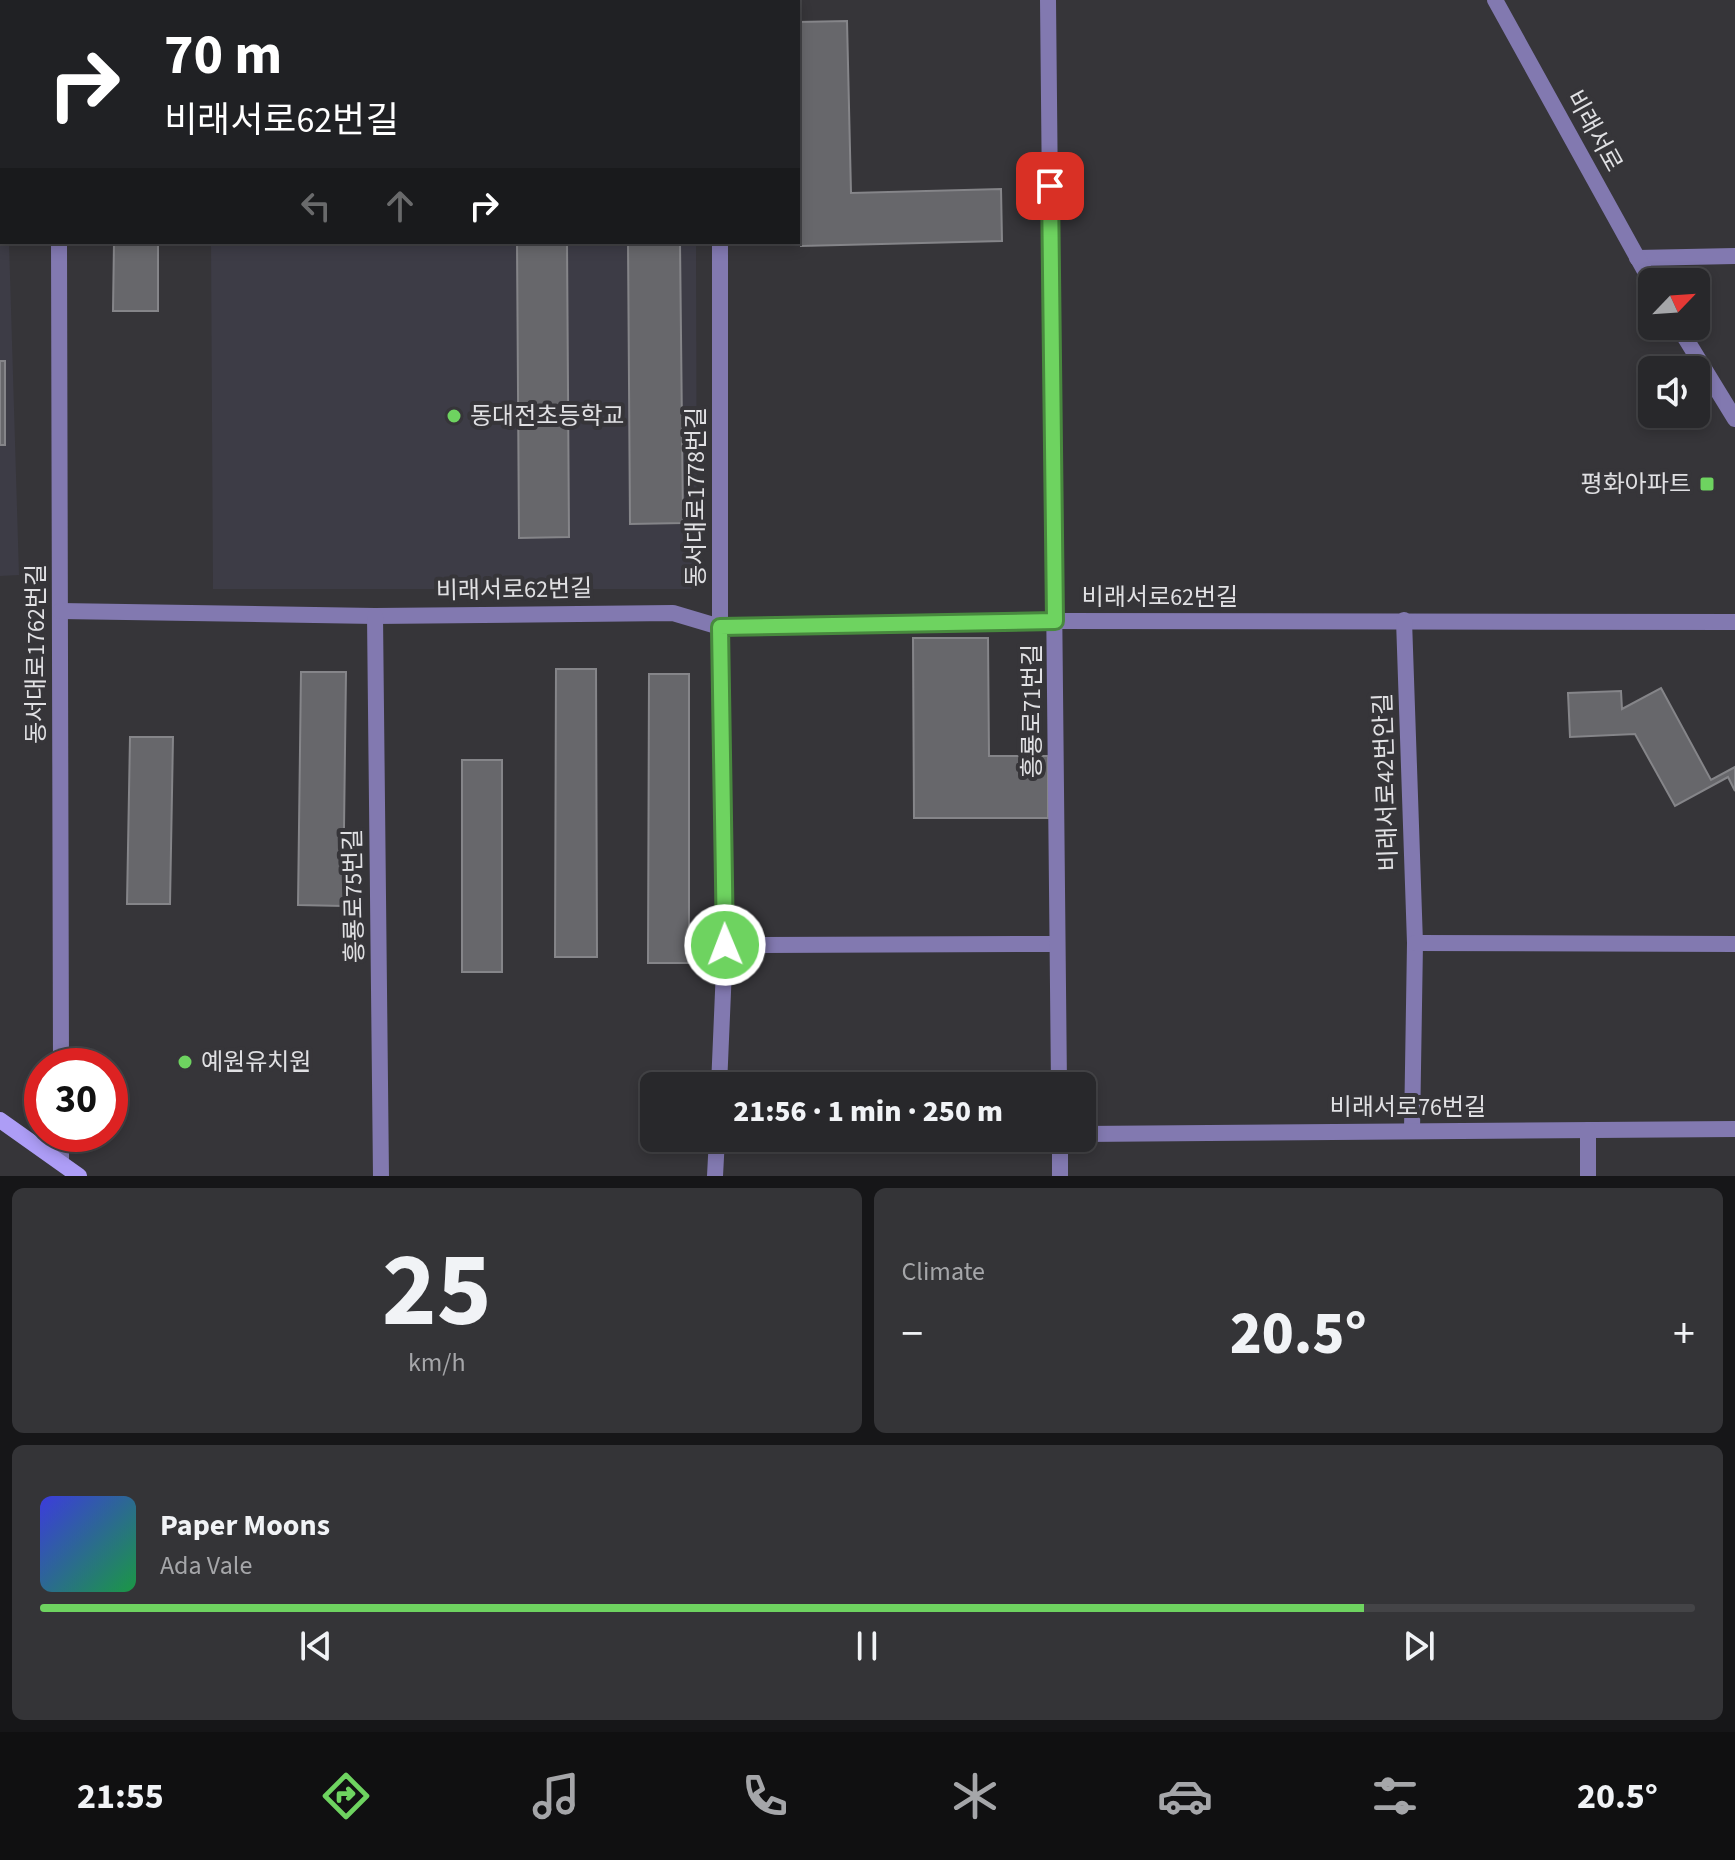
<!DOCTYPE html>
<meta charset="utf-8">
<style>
:root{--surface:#28282b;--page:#343437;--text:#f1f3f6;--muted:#a5a6a9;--line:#444447;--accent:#6ed360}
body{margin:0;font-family:"Source Sans 3","Noto Sans KR",sans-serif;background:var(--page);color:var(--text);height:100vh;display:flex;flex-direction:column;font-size:30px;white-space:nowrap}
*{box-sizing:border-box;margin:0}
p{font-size:26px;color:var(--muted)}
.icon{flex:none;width:44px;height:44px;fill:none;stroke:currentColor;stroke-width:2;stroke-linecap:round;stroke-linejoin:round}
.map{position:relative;height:1176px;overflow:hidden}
.panel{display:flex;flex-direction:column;gap:12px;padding:12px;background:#161618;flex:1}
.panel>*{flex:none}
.top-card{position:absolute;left:0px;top:0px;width:800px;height:244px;box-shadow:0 4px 12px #0003,0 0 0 2px var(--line);background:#202124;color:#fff;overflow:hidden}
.needle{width:52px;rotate:65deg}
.fabs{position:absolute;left:1638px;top:268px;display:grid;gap:16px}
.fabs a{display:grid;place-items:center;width:72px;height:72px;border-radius:12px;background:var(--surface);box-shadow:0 4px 12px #0003,0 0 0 2px var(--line);font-size:40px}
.speed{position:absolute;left:24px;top:1048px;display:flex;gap:16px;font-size:40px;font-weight:700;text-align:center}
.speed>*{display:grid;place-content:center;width:104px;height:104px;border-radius:50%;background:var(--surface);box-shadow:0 4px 12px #0003,0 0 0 2px var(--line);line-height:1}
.speed .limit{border:12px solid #d22;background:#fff;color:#111}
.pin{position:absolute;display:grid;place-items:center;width:68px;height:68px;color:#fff;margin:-34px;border-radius:16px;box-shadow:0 4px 12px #0006}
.me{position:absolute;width:88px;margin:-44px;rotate:359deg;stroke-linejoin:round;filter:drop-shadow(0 0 6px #0008)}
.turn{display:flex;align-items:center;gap:28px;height:168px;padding:0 32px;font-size:36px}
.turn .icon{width:104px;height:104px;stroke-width:2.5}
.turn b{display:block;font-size:56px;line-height:68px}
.lanes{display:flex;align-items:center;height:76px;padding:0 32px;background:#0003;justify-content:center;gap:40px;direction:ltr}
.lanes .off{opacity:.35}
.big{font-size:60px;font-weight:800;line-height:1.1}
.panel .tile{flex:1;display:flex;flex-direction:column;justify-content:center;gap:12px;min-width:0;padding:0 28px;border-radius:12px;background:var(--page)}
.panel .dial{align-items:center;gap:0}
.dial b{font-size:104px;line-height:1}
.song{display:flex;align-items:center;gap:24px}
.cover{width:96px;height:96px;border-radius:12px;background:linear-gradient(135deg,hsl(240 70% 55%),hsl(140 70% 35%))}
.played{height:8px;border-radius:4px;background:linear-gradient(90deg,var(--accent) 80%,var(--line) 80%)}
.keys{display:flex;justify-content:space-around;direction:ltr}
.heat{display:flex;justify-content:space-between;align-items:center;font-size:44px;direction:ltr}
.panel .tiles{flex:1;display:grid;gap:12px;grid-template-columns:1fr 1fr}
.tile:last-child{grid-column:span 2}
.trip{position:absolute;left:640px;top:1072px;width:456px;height:80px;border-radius:12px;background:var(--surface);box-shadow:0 4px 12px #0003,0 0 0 2px var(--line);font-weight:800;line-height:80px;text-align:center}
.tabs{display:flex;height:128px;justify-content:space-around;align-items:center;background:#101011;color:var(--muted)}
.tabs .icon{width:56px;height:56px}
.tabs .on{color:var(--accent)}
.tabs b{font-size:36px;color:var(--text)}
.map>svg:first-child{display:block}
</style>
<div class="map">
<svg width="1735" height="1176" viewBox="0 0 1735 1176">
<rect width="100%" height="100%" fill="#363539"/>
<g fill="#3d3c46">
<polygon points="0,137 2,137 2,242 9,242 19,575 0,576"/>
<polygon points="211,242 696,242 697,589 213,589"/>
</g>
<g fill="#67676b" stroke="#858589" stroke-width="2">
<polygon points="0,0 5,0 2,2 2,119"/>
<polygon points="847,21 851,193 1001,189 1002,241 801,246 798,22"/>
<polygon points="114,242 158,242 158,311 113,311"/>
<polygon points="517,242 567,242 569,537 519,538"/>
<polygon points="628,242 680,242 683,523 630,524"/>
<rect x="0" y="361" width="5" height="84"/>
<polygon points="913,638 988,638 989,756 1048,756 1048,818 914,818"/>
<polygon points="556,669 596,669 597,957 555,957"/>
<polygon points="301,672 346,672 343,906 298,905"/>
<polygon points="649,674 689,674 689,963 648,963"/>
<polygon points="1661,688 1711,780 1735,767 1735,791 1728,777 1675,806 1635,734 1570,737 1568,693 1621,691 1622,709"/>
<polygon points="130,737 173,737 170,904 127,904"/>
<rect x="462" y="760" width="40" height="212"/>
</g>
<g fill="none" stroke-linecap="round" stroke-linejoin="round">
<polyline stroke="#8279b0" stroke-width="16" points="725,945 1057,944"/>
<g stroke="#8279b0" stroke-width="16">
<polyline points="58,0 58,2"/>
<polyline points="388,0 388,2"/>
<polyline points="1048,0 1059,1086"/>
<polyline points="721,2 721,0"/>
<polyline points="59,242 61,1066"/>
<polyline points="1637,258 1735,256"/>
<polyline points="60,611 375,616 673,613 720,627 1055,621 1735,622"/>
<polyline points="375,616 381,1176"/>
<polyline points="1404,620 1415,943 1412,1131"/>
<polyline points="1415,943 1735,944"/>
<polyline points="719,1086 725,945 720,627 720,242"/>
<polyline points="61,1134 61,1162"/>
<polyline points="1082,1134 1735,1129"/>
<polyline points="1060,1138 1060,1176"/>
<polyline points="715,1176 717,1138"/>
<polyline points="1588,1176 1588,1130"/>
</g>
<g stroke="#8279b0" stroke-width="16">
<polyline points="1495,0 1652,284"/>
<polyline points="1678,326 1735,419"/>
</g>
<polyline stroke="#ad9df6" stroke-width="16" points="0,1120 79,1176"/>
</g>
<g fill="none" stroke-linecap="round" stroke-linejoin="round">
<defs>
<polyline id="route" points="725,945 720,627 1055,621 1050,186"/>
</defs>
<use href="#route" stroke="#48893e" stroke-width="20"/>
<use href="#route" stroke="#6ed360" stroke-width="14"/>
</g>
<g fill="#6ed360" stroke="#363539" stroke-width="3">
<circle cx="454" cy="416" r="8"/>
<rect x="1699" y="476" width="16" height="16" rx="4"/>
<circle cx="185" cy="1062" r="8"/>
</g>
<g text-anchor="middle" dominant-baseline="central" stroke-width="8" stroke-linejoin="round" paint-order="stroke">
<g font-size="24" fill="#e0e0e3" stroke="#363539">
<text transform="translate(1594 131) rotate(61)">비래서로</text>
<text transform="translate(696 497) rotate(-90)">동서대로1778번길</text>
<text transform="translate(514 590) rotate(-1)">비래서로62번길</text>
<text x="1160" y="597">비래서로62번길</text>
<text transform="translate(36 654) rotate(-90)">동서대로1762번길</text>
<text transform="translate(1032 711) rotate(-90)">흥룡로71번길</text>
<text transform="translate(1386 782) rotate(-92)">비래서로42번안길</text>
<text transform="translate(354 896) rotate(-91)">흥룡로75번길</text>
<text x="1408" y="1107">비래서로76번길</text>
</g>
<g font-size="24" fill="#e0e0e3" stroke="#363539" text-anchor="start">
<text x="470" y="416">동대전초등학교</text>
<text x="1691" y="484" text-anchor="end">평화아파트</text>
<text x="201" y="1062">예원유치원</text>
</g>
</g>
</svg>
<div class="fabs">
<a><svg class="needle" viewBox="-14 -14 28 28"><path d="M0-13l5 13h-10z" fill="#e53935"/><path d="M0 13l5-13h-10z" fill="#a5a6a9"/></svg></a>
<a><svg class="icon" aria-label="sound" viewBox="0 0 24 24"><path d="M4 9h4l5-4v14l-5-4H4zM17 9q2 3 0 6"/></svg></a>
</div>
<div class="speed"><div class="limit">30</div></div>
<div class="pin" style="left:1050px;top:186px;background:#d93025"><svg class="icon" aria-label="arrive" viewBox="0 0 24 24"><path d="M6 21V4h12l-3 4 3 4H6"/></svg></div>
<svg class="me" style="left:725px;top:945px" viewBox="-20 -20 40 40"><circle r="17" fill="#6ed360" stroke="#fff" stroke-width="3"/><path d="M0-11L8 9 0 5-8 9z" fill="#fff"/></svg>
<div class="trip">21:56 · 1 min · 250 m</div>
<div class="top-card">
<div class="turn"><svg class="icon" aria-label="right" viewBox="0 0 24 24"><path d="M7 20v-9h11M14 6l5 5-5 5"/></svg><div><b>70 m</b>비래서로62번길</div></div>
<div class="lanes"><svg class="icon off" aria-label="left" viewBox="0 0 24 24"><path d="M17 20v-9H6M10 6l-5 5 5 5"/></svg><svg class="icon off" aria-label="ahead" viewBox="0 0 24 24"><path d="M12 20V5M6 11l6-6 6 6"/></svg><svg class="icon" aria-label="right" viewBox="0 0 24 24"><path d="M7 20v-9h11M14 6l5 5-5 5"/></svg></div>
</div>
</div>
<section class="panel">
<div class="tiles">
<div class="tile dial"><b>25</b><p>km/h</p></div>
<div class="tile"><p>Climate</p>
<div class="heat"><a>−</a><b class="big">20.5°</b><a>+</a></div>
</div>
<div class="tile">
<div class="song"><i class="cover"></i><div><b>Paper Moons</b><p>Ada Vale</p></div></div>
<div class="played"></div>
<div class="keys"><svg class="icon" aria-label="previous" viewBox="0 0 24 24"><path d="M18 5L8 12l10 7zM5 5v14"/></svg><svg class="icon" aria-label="pause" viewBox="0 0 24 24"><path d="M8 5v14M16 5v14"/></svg><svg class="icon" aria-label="next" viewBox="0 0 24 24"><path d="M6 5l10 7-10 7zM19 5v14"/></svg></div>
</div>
</div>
</section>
<nav class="tabs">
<b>21:55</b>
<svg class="icon on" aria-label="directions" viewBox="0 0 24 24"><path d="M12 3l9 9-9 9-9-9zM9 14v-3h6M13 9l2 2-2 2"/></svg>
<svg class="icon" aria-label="music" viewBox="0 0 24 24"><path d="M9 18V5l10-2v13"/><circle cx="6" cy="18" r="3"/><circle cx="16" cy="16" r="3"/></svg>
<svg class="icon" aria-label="phone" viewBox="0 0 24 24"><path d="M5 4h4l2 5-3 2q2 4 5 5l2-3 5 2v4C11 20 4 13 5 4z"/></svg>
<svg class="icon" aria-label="climate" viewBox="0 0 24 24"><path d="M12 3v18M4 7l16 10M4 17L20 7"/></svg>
<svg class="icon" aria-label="car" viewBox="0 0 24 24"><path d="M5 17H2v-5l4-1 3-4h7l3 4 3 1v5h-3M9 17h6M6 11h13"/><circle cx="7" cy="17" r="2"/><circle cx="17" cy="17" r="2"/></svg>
<svg class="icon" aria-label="filters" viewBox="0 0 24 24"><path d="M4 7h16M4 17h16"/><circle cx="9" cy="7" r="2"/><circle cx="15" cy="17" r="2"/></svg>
<b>20.5°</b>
</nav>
